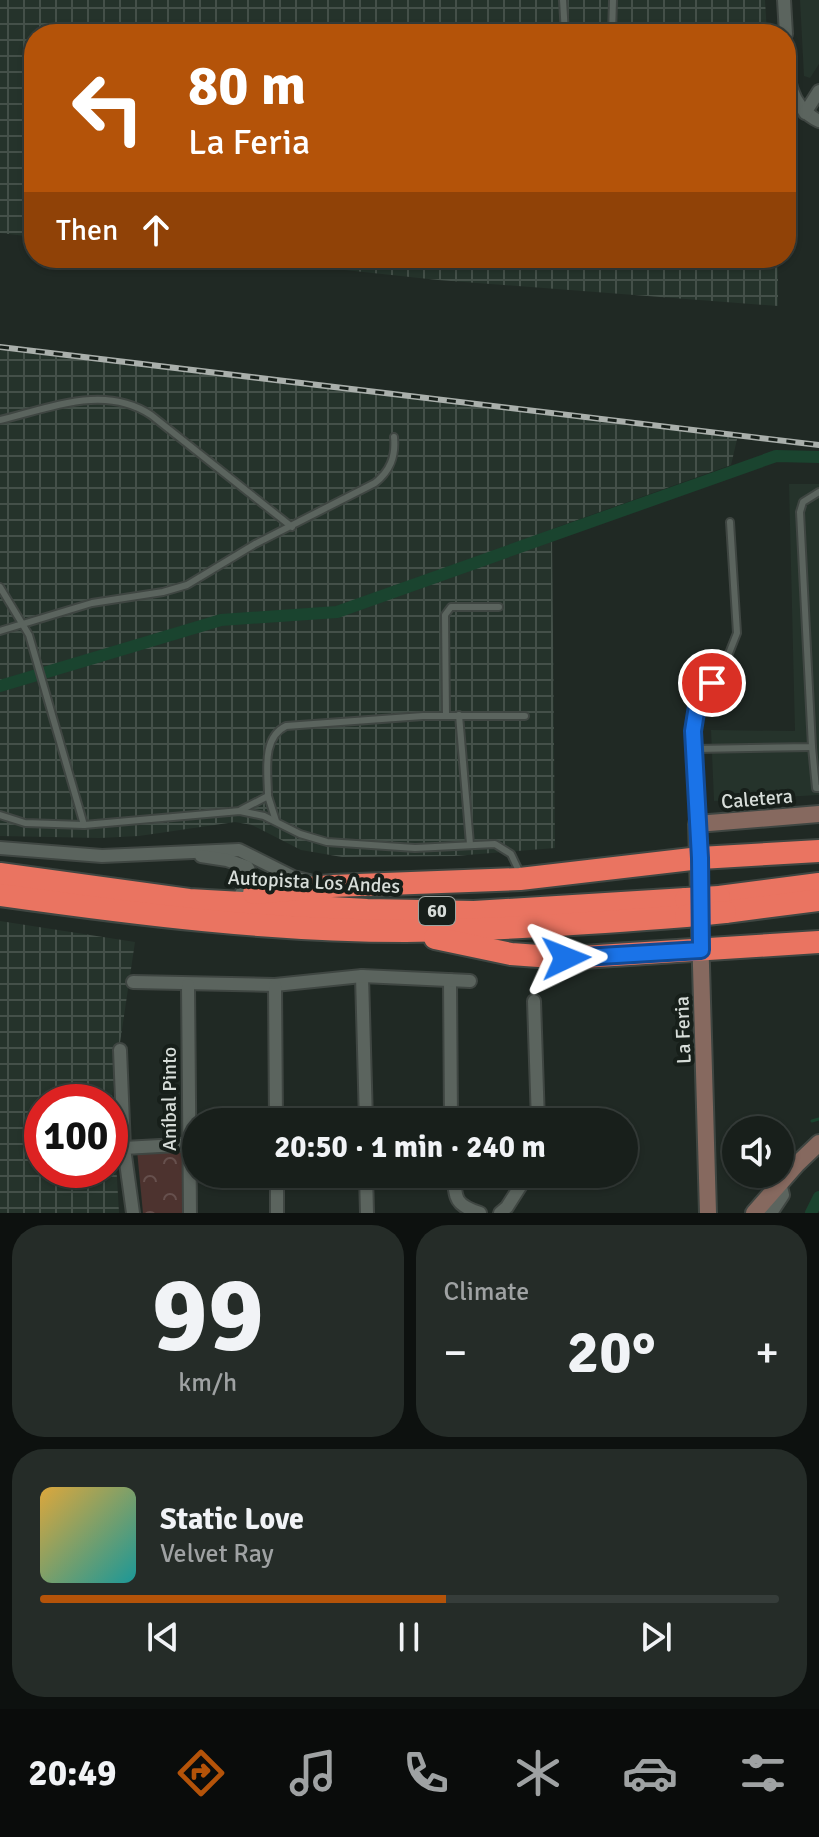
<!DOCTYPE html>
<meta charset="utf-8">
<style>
:root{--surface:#181f1b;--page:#252c28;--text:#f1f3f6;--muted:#9fa2a3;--line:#363d3a;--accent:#b45309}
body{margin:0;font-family:Signika,sans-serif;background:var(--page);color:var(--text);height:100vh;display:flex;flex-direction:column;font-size:30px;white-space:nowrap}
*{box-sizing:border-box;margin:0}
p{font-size:26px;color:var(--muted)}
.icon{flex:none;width:44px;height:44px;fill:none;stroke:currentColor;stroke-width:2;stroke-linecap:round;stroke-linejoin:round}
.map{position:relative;height:1213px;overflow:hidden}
.side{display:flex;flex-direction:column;gap:12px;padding:12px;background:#0d110f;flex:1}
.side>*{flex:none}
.top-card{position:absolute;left:24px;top:24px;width:772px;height:244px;border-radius:32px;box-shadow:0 2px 6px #0004,0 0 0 2px var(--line);background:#b45309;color:#fff;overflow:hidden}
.fabs{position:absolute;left:722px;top:1116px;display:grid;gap:16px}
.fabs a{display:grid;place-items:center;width:72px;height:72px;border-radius:50%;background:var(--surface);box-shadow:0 2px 6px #0004,0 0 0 2px var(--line);font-size:40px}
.speed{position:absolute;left:24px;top:1084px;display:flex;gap:16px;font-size:40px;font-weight:700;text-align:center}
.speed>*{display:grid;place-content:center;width:104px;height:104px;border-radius:50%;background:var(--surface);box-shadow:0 2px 6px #0004,0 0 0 2px var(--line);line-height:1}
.speed .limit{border:12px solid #d22;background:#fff;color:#111}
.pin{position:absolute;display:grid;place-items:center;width:68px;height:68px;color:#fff;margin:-34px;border:4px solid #fff;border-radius:50%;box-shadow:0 2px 8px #0007}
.me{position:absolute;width:88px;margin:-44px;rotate:88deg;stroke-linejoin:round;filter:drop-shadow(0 0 6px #0008)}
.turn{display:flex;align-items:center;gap:28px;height:168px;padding:0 32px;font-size:36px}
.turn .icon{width:104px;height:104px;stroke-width:2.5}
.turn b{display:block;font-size:56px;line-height:68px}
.then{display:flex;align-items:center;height:76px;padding:0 32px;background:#0003;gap:16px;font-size:30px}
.big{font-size:60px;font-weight:800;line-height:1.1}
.side .widget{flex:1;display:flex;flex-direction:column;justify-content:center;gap:12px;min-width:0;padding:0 28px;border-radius:32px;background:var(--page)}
.side .dial{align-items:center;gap:0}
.dial b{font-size:104px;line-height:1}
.song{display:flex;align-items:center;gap:24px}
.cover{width:96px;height:96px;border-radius:12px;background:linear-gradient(135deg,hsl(40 70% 55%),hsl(180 70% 35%))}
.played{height:8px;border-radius:4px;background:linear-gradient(90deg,var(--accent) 55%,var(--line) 55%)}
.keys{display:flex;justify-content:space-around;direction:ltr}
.heat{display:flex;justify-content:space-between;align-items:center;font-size:44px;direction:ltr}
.side .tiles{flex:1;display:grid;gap:12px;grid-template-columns:1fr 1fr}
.widget:last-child{grid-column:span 2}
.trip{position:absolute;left:182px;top:1108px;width:456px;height:80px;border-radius:40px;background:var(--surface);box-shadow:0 2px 6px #0004,0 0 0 2px var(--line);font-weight:800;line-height:80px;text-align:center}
.tabs{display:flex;height:128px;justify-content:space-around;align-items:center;background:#0a0c0b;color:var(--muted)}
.tabs .icon{width:56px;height:56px}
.tabs .on{color:var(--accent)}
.tabs b{font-size:36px;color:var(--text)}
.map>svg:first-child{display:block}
</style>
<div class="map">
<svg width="819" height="1213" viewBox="0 0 819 1213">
<defs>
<pattern id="industrial-grid" width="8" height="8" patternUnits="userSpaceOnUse" patternTransform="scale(2)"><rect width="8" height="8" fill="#25332b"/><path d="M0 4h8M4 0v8" fill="none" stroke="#445049"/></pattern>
<pattern id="forest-crowns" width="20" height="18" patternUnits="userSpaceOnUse" patternTransform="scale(2)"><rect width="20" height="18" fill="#4d332f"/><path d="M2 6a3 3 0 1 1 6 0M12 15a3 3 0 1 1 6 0" fill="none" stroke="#66504d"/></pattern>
</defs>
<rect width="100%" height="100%" fill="#202924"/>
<g fill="#25332b">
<polygon points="800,0 819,0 819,64 810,78 804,76"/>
<polygon points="789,484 819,484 819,795 714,801 711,730 795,731"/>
</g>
<g fill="url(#industrial-grid)">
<polygon points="0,0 765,0 767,34 34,34 34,237 0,233"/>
<polygon points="232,258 778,258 778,306 438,280"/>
<polygon points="0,350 738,435 731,465 552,529 555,848 455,856 342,857 301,850 252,825 235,822 139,836 100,838 0,836"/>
<polygon points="0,921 135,942 110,1110 110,1102 42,1102 42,1170 110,1170 110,1157 116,1162 119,1213 0,1213"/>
</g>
<polygon fill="url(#forest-crowns)" points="186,1149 187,1213 143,1213 137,1150"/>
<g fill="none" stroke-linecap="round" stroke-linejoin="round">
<polyline stroke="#1a442f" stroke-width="3" points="812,1121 819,1119"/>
<g stroke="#1a442f" stroke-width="12">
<polyline points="0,686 221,620 337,612 776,456 819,457"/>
<polyline points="811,1213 819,1197"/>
</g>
<defs>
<g id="service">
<polyline points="563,0 565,34"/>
<polyline points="612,34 613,0"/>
<path d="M 0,420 C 51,408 104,384 151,415 L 292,527"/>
<polyline points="730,522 737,633 726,661 697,706 693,731 695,749 812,747 800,512 803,502 819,492"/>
<polyline points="0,587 29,635 84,825"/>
<path d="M 0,631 L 92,603 L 163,592 L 187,585 L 255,544 L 375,483 C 390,471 396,457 394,437"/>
<polyline points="459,715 470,844"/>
<polyline points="446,716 445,615 451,607 499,607"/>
<polyline points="812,747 816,788 819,788"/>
<path d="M 268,796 C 268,773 261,738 286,726 L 423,716 L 525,716"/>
<polyline points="241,810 268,796 276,821"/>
<polyline points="0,815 25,823 84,825 240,811 264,816 300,834 327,842 415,848 495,844 511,854 520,873"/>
</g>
<g id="minor">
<polyline points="784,0 786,34"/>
<path d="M 786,46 C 787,76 789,107 819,121"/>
<polyline points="805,113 819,91"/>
<polyline points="695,749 697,824"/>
<polyline points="0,848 102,856 239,850 293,877 313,882"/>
<path d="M 201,856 L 227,860 L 247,867 C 254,876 246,885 241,894"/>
<polyline points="362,976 366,1122"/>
<polyline points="450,980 451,1122"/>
<polyline points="133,982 275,985 362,976 470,981"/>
<polyline points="188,985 190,1213"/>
<polyline points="275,985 276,1122"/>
<polyline points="534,1001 538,1122"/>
<polyline points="120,1050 124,1148 133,1213"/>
<polyline points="124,1148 196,1144"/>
<polyline points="277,1174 277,1213"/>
<polyline points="366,1174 367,1213"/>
<path d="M 454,1174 C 455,1199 455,1205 480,1213"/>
<polyline points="500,1213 507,1207 528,1174"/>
<polyline points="771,1213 783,1195 780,1183"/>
</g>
<g id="secondary">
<polyline points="708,1213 697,824 819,814"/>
<polyline points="754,1213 797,1164 819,1143"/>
</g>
<g id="motorway">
<polyline points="0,874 189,900 367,910 474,912 686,899"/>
<polyline points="254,893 332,886 520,879 700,858 819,851"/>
<path d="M 0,895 C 135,914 270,931 406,931 C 500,930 593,923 686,916"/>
<polyline points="719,897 819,884"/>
<polyline points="725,912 819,900"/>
<polyline points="435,938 511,954 566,958 819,942"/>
</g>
</defs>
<use href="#service" stroke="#3f4642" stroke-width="10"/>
<use href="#minor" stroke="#3f4642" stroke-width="16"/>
<use href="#secondary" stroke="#3f4642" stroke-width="20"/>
<use href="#motorway" stroke="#3f4642" stroke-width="26"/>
<use href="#service" stroke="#5b645e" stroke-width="6"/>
<use href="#minor" stroke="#5b645e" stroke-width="12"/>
<use href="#secondary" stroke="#86695f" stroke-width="16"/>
<use href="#motorway" stroke="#ea7461" stroke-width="22"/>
<defs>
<polyline id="rail" points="0,347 819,445"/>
</defs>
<use href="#rail" stroke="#a9afab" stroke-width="6"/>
<use href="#rail" stroke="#171f1a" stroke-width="3" stroke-dasharray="9" stroke-linecap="butt"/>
<defs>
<g id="motorway-bridge">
<polyline points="686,899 719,897"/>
<polyline points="686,916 725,912"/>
</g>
</defs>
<use href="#motorway-bridge" stroke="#3f4642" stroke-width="26" stroke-linecap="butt"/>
<use href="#motorway-bridge" stroke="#ea7461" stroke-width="22"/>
</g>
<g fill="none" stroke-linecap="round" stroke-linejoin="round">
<defs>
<polyline id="route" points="566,958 701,950 700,858 693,731 697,706 712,683"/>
</defs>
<use href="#route" stroke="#114b97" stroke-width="20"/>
<use href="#route" stroke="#1a73e8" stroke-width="14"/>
</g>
<g text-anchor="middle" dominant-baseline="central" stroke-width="8" stroke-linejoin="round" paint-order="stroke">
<rect fill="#171f1a" stroke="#9da4a0" stroke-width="2" x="419" y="897" width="36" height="28" rx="6"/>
<g font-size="18" font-weight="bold" fill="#d7ddd9">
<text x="437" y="911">60</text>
</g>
<g font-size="20" fill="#d7ddd9" stroke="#171f1a">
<text transform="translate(757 799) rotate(-5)">Caletera</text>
<text transform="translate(314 882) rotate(3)">Autopista Los Andes</text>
<text transform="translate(683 1030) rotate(-92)">La Feria</text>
<text transform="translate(169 1099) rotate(-90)">Aníbal Pinto</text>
</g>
</g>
</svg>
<div class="fabs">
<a><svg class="icon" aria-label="sound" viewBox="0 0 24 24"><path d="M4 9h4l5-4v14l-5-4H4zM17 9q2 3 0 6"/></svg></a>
</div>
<div class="speed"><div class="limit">100</div></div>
<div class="pin" style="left:712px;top:683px;background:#d93025"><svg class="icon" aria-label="arrive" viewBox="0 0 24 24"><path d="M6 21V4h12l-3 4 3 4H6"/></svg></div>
<svg class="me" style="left:566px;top:958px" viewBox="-20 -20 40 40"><path d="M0-17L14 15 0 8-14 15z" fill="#1a73e8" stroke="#fff" stroke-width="4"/></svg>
<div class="trip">20:50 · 1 min · 240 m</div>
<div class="top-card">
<div class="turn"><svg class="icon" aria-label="left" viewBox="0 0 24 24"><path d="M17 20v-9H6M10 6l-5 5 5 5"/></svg><div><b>80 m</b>La Feria</div></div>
<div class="then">Then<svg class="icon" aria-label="ahead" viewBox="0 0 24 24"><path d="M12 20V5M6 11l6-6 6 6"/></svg></div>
</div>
</div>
<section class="side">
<div class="tiles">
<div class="widget dial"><b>99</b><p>km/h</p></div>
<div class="widget"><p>Climate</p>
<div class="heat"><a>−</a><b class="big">20°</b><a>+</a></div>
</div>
<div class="widget">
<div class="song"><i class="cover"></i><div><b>Static Love</b><p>Velvet Ray</p></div></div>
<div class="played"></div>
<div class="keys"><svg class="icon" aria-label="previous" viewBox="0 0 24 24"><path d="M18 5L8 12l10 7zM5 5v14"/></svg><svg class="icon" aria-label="pause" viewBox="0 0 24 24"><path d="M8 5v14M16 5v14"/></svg><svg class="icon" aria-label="next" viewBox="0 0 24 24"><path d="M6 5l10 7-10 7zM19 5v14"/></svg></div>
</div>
</div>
</section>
<nav class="tabs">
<b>20:49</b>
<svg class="icon on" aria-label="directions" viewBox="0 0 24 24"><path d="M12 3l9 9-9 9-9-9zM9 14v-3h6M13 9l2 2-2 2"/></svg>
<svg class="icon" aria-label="music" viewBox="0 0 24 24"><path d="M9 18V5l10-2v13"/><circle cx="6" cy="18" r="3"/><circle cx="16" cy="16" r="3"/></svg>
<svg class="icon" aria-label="phone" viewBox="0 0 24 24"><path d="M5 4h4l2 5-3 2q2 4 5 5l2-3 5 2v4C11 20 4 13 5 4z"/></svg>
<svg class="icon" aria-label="climate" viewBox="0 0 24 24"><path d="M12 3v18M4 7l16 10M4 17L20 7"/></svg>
<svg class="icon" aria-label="car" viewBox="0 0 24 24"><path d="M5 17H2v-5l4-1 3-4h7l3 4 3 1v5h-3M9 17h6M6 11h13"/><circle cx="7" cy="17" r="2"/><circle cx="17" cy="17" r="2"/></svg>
<svg class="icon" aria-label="filters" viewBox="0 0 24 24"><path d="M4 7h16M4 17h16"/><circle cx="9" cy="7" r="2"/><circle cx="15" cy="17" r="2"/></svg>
</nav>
